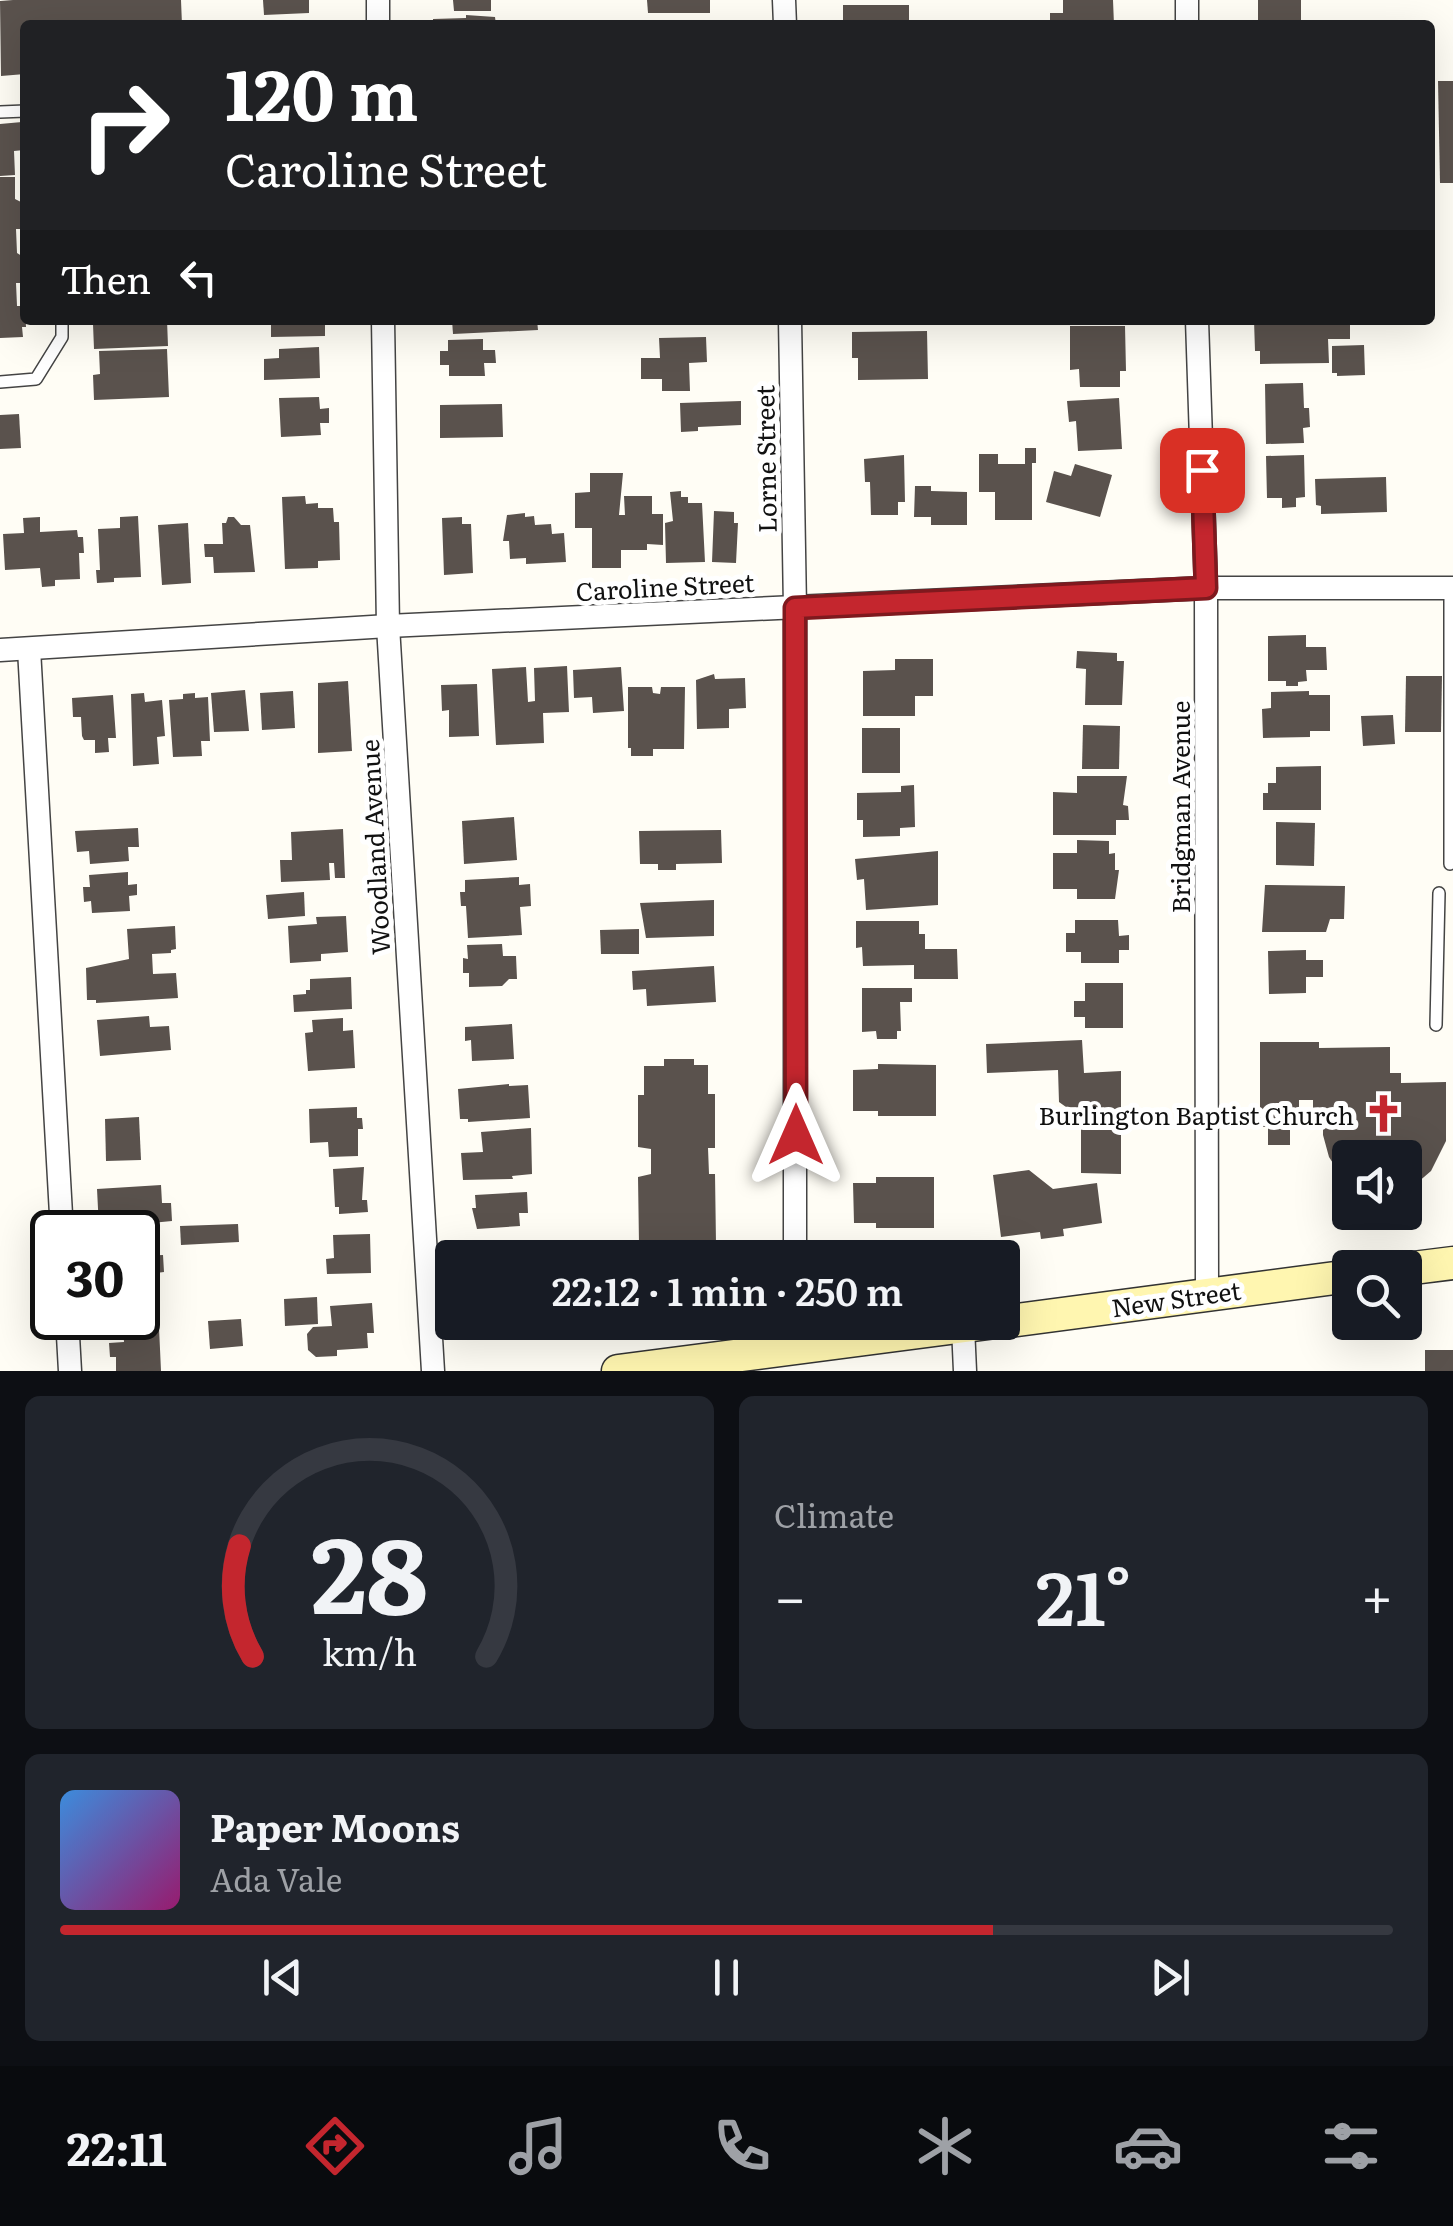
<!DOCTYPE html>
<meta charset="utf-8">
<style>
:root{--surface:#171b24;--page:#20242c;--text:#f1f3f6;--muted:#9ea1a6;--line:#363941;--accent:#c4262e}
body{margin:0;font-family:Literata,serif;background:var(--page);color:var(--text);height:100vh;display:flex;flex-direction:column;font-size:38px;white-space:nowrap}
*{box-sizing:border-box;margin:0}
p{font-size:32px;color:var(--muted)}
.icon{flex:none;width:55px;height:55px;fill:none;stroke:currentColor;stroke-width:2;stroke-linecap:round;stroke-linejoin:round}
.map{position:relative;height:1371px;overflow:hidden}
.details{display:flex;flex-direction:column;gap:25px;padding:25px;background:#0d0f14;flex:1}
.details>*{flex:none}
.hud{position:absolute;left:20px;top:20px;width:1415px;height:305px;border-radius:10px;box-shadow:0 10px 40px #0002;background:#202124;color:#fff;overflow:hidden}
.tools{position:absolute;left:1332px;top:1140px;display:grid;gap:20px}
.tools a{display:grid;place-items:center;width:90px;height:90px;border-radius:10px;background:var(--surface);box-shadow:0 10px 40px #0002;font-size:50px}
.speed{position:absolute;left:30px;top:1210px;display:flex;gap:20px;font-size:50px;font-weight:700;text-align:center}
.speed>*{display:grid;place-content:center;width:130px;height:130px;border-radius:50%;background:var(--surface);box-shadow:0 10px 40px #0002;line-height:1}
.speed .limit{border:5px solid #111;border-radius:15px;background:#fff;color:#111}
.pin{position:absolute;display:grid;place-items:center;width:85px;height:85px;color:#fff;margin:-42px;border-radius:20px;box-shadow:0 5px 15px #0006}
.me{position:absolute;width:110px;margin:-55px;rotate:0deg;stroke-linejoin:round;filter:drop-shadow(0 0 8px #0008)}
.turn{display:flex;align-items:center;gap:35px;height:210px;padding:0 40px;font-size:45px}
.turn .icon{width:130px;height:130px;stroke-width:2.5}
.turn b{display:block;font-size:70px;line-height:85px}
.then{display:flex;align-items:center;height:95px;padding:0 40px;background:#0003;gap:20px;font-size:38px}
.big{font-size:75px;font-weight:600;line-height:1.1}
.details .card{flex:1;display:flex;flex-direction:column;justify-content:center;gap:15px;min-width:0;padding:0 35px;border-radius:15px;background:var(--page)}
.details .dial{align-items:center;gap:0}
.dial svg{height:260px;overflow:visible;fill:none;stroke:var(--line);stroke-width:7;stroke-linecap:round;text-anchor:middle}
.dial text{fill:var(--text);stroke:none}
.song{display:flex;align-items:center;gap:30px}
.cover{width:120px;height:120px;border-radius:15px;background:linear-gradient(135deg,hsl(210 70% 55%),hsl(320 70% 35%))}
.played{height:10px;border-radius:5px;background:linear-gradient(90deg,var(--accent) 70%,var(--line) 70%)}
.keys{display:flex;justify-content:space-around;direction:ltr}
.heat{display:flex;justify-content:space-between;align-items:center;font-size:55px;direction:ltr}
.details .tiles{flex:1;display:grid;gap:25px;grid-template-columns:1fr 1fr}
.card:last-child{grid-column:span 2}
.trip{position:absolute;left:435px;top:1240px;width:585px;height:100px;border-radius:10px;background:var(--surface);box-shadow:0 10px 40px #0002;font-weight:600;line-height:100px;text-align:center}
.menu{display:flex;height:160px;justify-content:space-around;align-items:center;background:#090b0e;color:var(--muted)}
.menu .icon{width:70px;height:70px}
.menu .selected{color:var(--accent)}
.menu b{font-size:45px;color:var(--text)}
.map>svg:first-child{display:block}
</style>
<div class="map">
<svg width="1453" height="1371" viewBox="0 0 1453 1371">
<rect width="100%" height="100%" fill="#fffdf5"/>
<g fill="#5a524d">
<polygon points="13,0 181,0 182,25 25,25 25,74 1,76 0,1"/>
<polygon points="263,0 309,0 309,13 264,15"/>
<polygon points="453,0 491,0 491,11 454,11"/>
<polygon points="647,0 710,0 710,13 648,13"/>
<polygon points="1063,0 1113,0 1114,25 1050,25 1050,13 1063,13"/>
<rect x="1258" y="0" width="43" height="25"/>
<rect x="843" y="5" width="66" height="20"/>
<polygon points="466,15 495,17 496,25 433,25 433,19 466,18"/>
<polygon points="1438,81 1453,81 1453,183 1440,183"/>
<polygon points="22,122 24,150 14,151 15,175 0,176 0,124"/>
<polygon points="0,177 15,177 15,199 25,204 21,229 16,229 17,253 25,258 21,283 16,283 17,306 25,306 26,327 22,327 23,337 0,338"/>
<polygon points="103,320 167,320 168,346 94,349 93,324 103,323"/>
<polygon points="271,320 325,320 325,336 271,337"/>
<polygon points="452,320 537,320 538,330 453,334"/>
<polygon points="1254,320 1350,320 1350,339 1328,339 1329,363 1260,364 1260,351 1255,351"/>
<polygon points="1070,326 1125,326 1126,371 1120,371 1120,387 1080,387 1079,369 1070,370"/>
<polygon points="927,331 928,379 858,380 858,358 852,358 852,332"/>
<polygon points="706,337 707,362 689,363 690,391 662,391 662,379 641,379 641,358 660,358 659,338"/>
<polygon points="483,339 483,350 495,350 496,363 484,363 485,376 449,376 449,365 440,365 440,351 448,351 448,340"/>
<polygon points="1364,345 1365,375 1337,376 1337,373 1332,373 1332,346"/>
<polygon points="319,347 320,378 264,380 264,359 279,358 279,349"/>
<polygon points="167,349 169,397 94,400 93,375 100,374 99,351"/>
<polygon points="1303,383 1304,408 1309,408 1310,427 1303,428 1304,443 1266,444 1265,384"/>
<polygon points="319,397 320,409 329,408 329,423 320,423 321,435 281,437 279,398"/>
<polygon points="1119,398 1122,449 1078,451 1076,421 1069,422 1067,401"/>
<polygon points="741,401 741,425 698,427 698,431 681,432 680,403"/>
<polygon points="502,404 503,437 440,438 440,405"/>
<polygon points="19,414 21,448 0,449 0,415"/>
<polygon points="1025,448 1036,448 1036,463 1032,463 1032,520 995,520 995,492 979,492 979,454 998,454 998,464 1025,464"/>
<polygon points="904,455 905,502 898,502 898,515 871,515 870,482 865,482 864,459"/>
<polygon points="1304,455 1305,497 1296,498 1296,507 1282,508 1282,498 1267,498 1266,456"/>
<polygon points="1075,464 1112,475 1100,517 1046,502 1054,471 1071,476"/>
<polygon points="590,473 623,473 619,515 625,515 624,496 652,496 652,514 663,514 663,545 647,544 647,550 621,550 621,568 592,568 592,528 575,528 575,493 590,492"/>
<polygon points="1386,477 1387,512 1321,514 1321,506 1316,505 1315,479"/>
<polygon points="915,486 931,486 931,491 967,492 967,525 931,525 931,517 914,517"/>
<polygon points="681,491 681,497 688,497 688,503 702,503 705,562 666,563 665,523 673,521 670,492"/>
<polygon points="305,496 306,504 318,503 318,508 333,508 334,522 339,522 340,560 318,561 318,568 285,569 282,497"/>
<polygon points="714,511 734,512 734,523 738,523 736,563 712,562"/>
<polygon points="525,513 525,517 534,516 535,525 551,524 552,534 564,533 566,562 526,564 526,558 510,559 509,541 503,541 507,515"/>
<polygon points="138,516 141,577 114,578 114,582 97,583 96,570 100,570 98,529 120,528 120,517"/>
<polygon points="40,517 40,532 77,530 78,537 83,537 84,553 79,553 80,579 55,580 55,586 42,587 40,568 5,570 3,534 24,533 23,518"/>
<polygon points="228,517 234,517 241,525 250,525 255,572 214,573 213,557 205,557 204,544 223,544 222,523 226,523"/>
<polygon points="462,517 462,524 471,524 473,573 444,575 442,518"/>
<polygon points="188,523 191,583 162,585 158,525"/>
<polygon points="1306,635 1306,647 1326,647 1327,670 1306,670 1307,681 1298,682 1298,686 1286,686 1286,681 1268,681 1268,636"/>
<polygon points="1077,651 1117,653 1117,661 1124,661 1122,705 1085,705 1086,669 1076,668"/>
<polygon points="895,659 933,659 933,696 915,696 915,716 863,716 863,671 895,670"/>
<polygon points="567,666 569,712 543,713 544,743 496,745 492,669 526,667 528,702 535,701 534,668"/>
<polygon points="621,667 624,711 593,713 592,697 574,698 573,670"/>
<polygon points="714,674 715,679 745,678 746,708 729,709 729,728 697,729 696,680"/>
<polygon points="1406,676 1442,676 1441,732 1405,732"/>
<polygon points="348,681 352,751 318,753 318,683"/>
<polygon points="477,684 479,736 449,737 449,710 442,711 441,685"/>
<polygon points="628,687 652,687 653,693 660,694 661,687 685,687 684,749 653,749 653,756 631,756 631,748 628,748"/>
<polygon points="245,690 249,731 214,732 211,693"/>
<polygon points="293,691 295,728 262,730 260,693"/>
<polygon points="1309,691 1309,695 1330,695 1330,731 1310,731 1310,737 1263,738 1262,709 1271,708 1271,692"/>
<polygon points="144,693 145,702 162,700 165,736 157,737 159,764 133,766 131,694"/>
<polygon points="195,693 195,698 208,697 210,741 201,741 202,756 173,757 169,700 183,699 183,694"/>
<polygon points="113,695 116,738 108,738 109,752 95,753 95,740 84,740 82,736 81,717 73,717 72,698"/>
<polygon points="1393,715 1395,744 1363,746 1361,716"/>
<polygon points="1083,725 1120,726 1119,769 1082,769"/>
<rect x="862" y="728" width="38" height="45"/>
<polygon points="1321,766 1321,810 1263,810 1263,793 1268,793 1268,783 1276,783 1276,767"/>
<polygon points="1077,776 1127,776 1123,805 1128,806 1129,820 1116,820 1116,835 1053,835 1053,792 1077,793"/>
<polygon points="914,785 915,827 900,828 900,836 863,837 863,820 857,820 857,793 901,792 901,786"/>
<polygon points="514,817 517,860 464,864 462,821"/>
<polygon points="1276,822 1315,823 1314,866 1276,865"/>
<polygon points="138,828 139,847 128,847 129,861 90,864 89,851 77,852 75,831"/>
<polygon points="343,829 345,878 335,878 334,863 329,863 330,880 281,882 280,860 292,860 291,832"/>
<polygon points="721,830 722,863 676,864 676,870 658,870 658,864 640,864 639,831"/>
<polygon points="1077,840 1109,841 1109,854 1115,853 1115,870 1119,870 1115,899 1077,899 1077,889 1053,889 1053,853 1077,853"/>
<polygon points="938,851 938,905 866,910 864,879 857,880 855,859"/>
<polygon points="128,872 128,885 137,884 137,895 129,896 130,911 92,913 91,901 84,902 83,887 90,887 89,875"/>
<polygon points="519,877 519,885 530,884 531,906 520,907 522,935 468,938 466,906 461,906 460,892 465,892 465,880"/>
<polygon points="1265,885 1345,886 1344,919 1330,919 1326,932 1262,932"/>
<polygon points="304,892 305,916 268,919 266,895"/>
<polygon points="714,900 714,936 646,938 640,903"/>
<polygon points="346,916 348,952 321,954 321,961 290,963 288,926 317,924 316,917"/>
<polygon points="1075,920 1118,920 1119,936 1129,935 1129,950 1119,950 1119,963 1081,963 1081,952 1066,952 1066,933 1075,933"/>
<polygon points="856,921 919,921 919,934 925,934 925,949 957,949 958,979 914,979 914,965 863,966 862,947 856,948"/>
<polygon points="175,926 176,949 171,950 171,953 152,954 153,974 176,973 178,998 96,1003 96,1000 87,1000 86,968 129,959 127,929"/>
<polygon points="639,929 639,954 601,954 600,930"/>
<polygon points="502,944 503,956 516,956 517,979 509,979 502,986 469,987 469,973 463,973 463,958 468,959 467,945"/>
<polygon points="1306,950 1306,960 1323,960 1323,977 1306,977 1306,993 1269,994 1268,951"/>
<polygon points="714,966 716,1002 647,1006 646,989 633,990 632,971"/>
<polygon points="351,977 352,1009 294,1012 293,995 306,994 306,990 310,990 310,979"/>
<polygon points="1085,983 1123,983 1123,1028 1085,1028 1085,1017 1074,1017 1074,1001 1085,1001"/>
<polygon points="862,988 912,988 912,1002 900,1002 901,1031 897,1031 897,1039 877,1039 876,1031 862,1032"/>
<polygon points="149,1016 150,1027 169,1026 171,1050 100,1056 97,1020"/>
<polygon points="343,1018 343,1031 353,1030 355,1068 308,1071 305,1033 313,1032 312,1020"/>
<polygon points="512,1024 514,1059 472,1061 471,1040 465,1041 465,1027"/>
<polygon points="1082,1040 1084,1073 1121,1071 1121,1174 1081,1173 1081,1108 1066,1107 1059,1102 1058,1070 987,1073 986,1044"/>
<polygon points="1260,1042 1319,1042 1319,1048 1390,1047 1390,1073 1401,1073 1401,1083 1446,1082 1446,1141 1431,1171 1417,1183 1405,1187 1405,1158 1350,1158 1350,1180 1338,1171 1329,1157 1323,1135 1323,1114 1313,1115 1313,1100 1299,1100 1299,1126 1290,1126 1290,1145 1268,1145 1268,1127 1260,1127"/>
<polygon points="664,1059 694,1059 694,1065 708,1065 708,1094 715,1094 715,1148 708,1148 709,1174 715,1174 716,1244 709,1245 709,1258 646,1258 646,1244 639,1244 638,1177 651,1174 651,1149 638,1147 638,1095 644,1095 644,1066 664,1066"/>
<polygon points="878,1064 936,1065 936,1116 878,1116 878,1111 853,1111 853,1070 878,1069"/>
<polygon points="509,1084 509,1086 528,1085 530,1118 468,1122 468,1119 460,1119 458,1089"/>
<polygon points="357,1107 357,1118 362,1118 363,1129 358,1129 358,1156 329,1157 328,1142 310,1143 309,1109"/>
<polygon points="139,1117 141,1160 106,1161 105,1119"/>
<polygon points="531,1128 532,1174 512,1176 513,1179 463,1180 461,1153 483,1152 481,1132"/>
<polygon points="364,1167 362,1200 367,1200 368,1212 339,1214 339,1207 335,1207 333,1169"/>
<polygon points="1029,1170 1053,1189 1097,1183 1102,1223 1063,1229 1064,1236 1041,1239 1040,1232 1001,1237 993,1175"/>
<polygon points="876,1177 934,1177 934,1228 876,1228 876,1223 854,1223 853,1183 876,1183"/>
<polygon points="161,1185 162,1203 171,1203 172,1221 99,1228 97,1189"/>
<polygon points="527,1192 528,1213 519,1213 520,1226 477,1229 472,1208 476,1208 475,1195"/>
<polygon points="238,1224 239,1242 181,1245 180,1226"/>
<polygon points="370,1234 371,1273 327,1274 326,1259 334,1258 333,1235"/>
<polygon points="538,1244 538,1258 475,1258 474,1246"/>
<polygon points="163,1255 164,1272 156,1273 157,1297 138,1298 138,1256"/>
<polygon points="317,1297 318,1324 285,1326 284,1299"/>
<polygon points="372,1303 374,1333 367,1333 368,1348 337,1350 337,1356 316,1357 308,1350 307,1334 313,1327 332,1326 330,1306"/>
<polygon points="241,1319 243,1346 210,1349 208,1321"/>
<polygon points="481,1322 528,1322 528,1328 482,1330"/>
<polygon points="159,1327 161,1371 116,1371 116,1357 110,1357 109,1343 124,1342 123,1329"/>
<rect x="1425" y="1350" width="28" height="21"/>
</g>
<g fill="none" stroke-linecap="round" stroke-linejoin="round">
<defs>
<g id="lane">
<polyline points="0,112 25,111"/>
<polyline points="0,382 36,379 62,337 62,320"/>
<polyline points="1450,864 1450,588"/>
<polyline points="1436,1025 1439,893"/>
</g>
<g id="street">
<polyline points="378,0 378,25"/>
<polyline points="784,0 785,25"/>
<polyline points="1187,0 1187,25"/>
<polyline points="383,320 388,626 433,1371"/>
<polyline points="790,320 795,608 795,1258"/>
<polyline points="1197,320 1206,588 1207,1294"/>
<polyline points="29,649 62,1232"/>
<polyline points="0,650 388,626 1206,588 1453,588"/>
<polyline points="67,1318 70,1371"/>
<polyline points="796,1322 797,1348"/>
<polyline points="963,1327 965,1371"/>
</g>
<g id="secondary">
<polyline points="1405,1269 1453,1263"/>
<polyline points="1002,1322 1350,1276"/>
<polyline points="618,1371 996,1322"/>
</g>
</defs>
<use href="#lane" stroke="#444" stroke-width="14"/>
<use href="#street" stroke="#444" stroke-width="25"/>
<use href="#secondary" stroke="#333" stroke-width="35"/>
<use href="#lane" stroke="#fff" stroke-width="11"/>
<use href="#street" stroke="#fff" stroke-width="22"/>
<use href="#secondary" stroke="#fff6b0" stroke-width="32"/>
</g>
<g fill="none" stroke-linecap="round" stroke-linejoin="round">
<defs>
<polyline id="route" points="796,1135 795,608 1206,588 1202,470"/>
</defs>
<use href="#route" stroke="#7f191e" stroke-width="25"/>
<use href="#route" stroke="#c4262e" stroke-width="18"/>
</g>
<defs>
<symbol id="church-bare" viewBox="-9 -9 18 18"><path d="M-1.2-6h2.4v3.5h3.3v2.4h-3.3V6h-2.4V-.1h-3.3v-2.4h3.3Z" fill="#c4262e" stroke="#fff" stroke-width="2.5" paint-order="stroke"/></symbol>
</defs>
<g fill-rule="evenodd">
<use href="#church-bare" x="1356" y="1086" width="55" height="55"/>
</g>
<g text-anchor="middle" dominant-baseline="central" stroke-width="10" stroke-linejoin="round" paint-order="stroke">
<g font-size="25" fill="#111" stroke="#fff">
<text transform="translate(765 459) rotate(-91)">Lorne Street</text>
<text transform="translate(665 586) rotate(-3)">Caroline Street</text>
<text transform="translate(1179 807) rotate(-90)">Bridgman Avenue</text>
<text transform="translate(374 847) rotate(-93)">Woodland Avenue</text>
<text transform="translate(1176 1298) rotate(-8)">New Street</text>
</g>
<g font-size="25" fill="#111" stroke="#fff" text-anchor="end">
<text x="1354" y="1114">Burlington Baptist Church</text>
</g>
</g>
</svg>
<div class="tools">
<a><svg class="icon" aria-label="sound" viewBox="0 0 24 24"><path d="M4 9h4l5-4v14l-5-4H4zM17 9q2 3 0 6"/></svg></a>
<a><svg class="icon" aria-label="search" viewBox="0 0 24 24"><circle cx="10" cy="10" r="6"/><path d="M15 15l6 6"/></svg></a>
</div>
<div class="speed"><div class="limit">30</div></div>
<div class="pin" style="left:1202px;top:470px;background:#d93025"><svg class="icon" aria-label="arrive" viewBox="0 0 24 24"><path d="M6 21V4h12l-3 4 3 4H6"/></svg></div>
<svg class="me" style="left:796px;top:1135px" viewBox="-20 -20 40 40"><path d="M0-17L14 15 0 8-14 15z" fill="#c4262e" stroke="#fff" stroke-width="4"/></svg>
<div class="trip">22:12 · 1 min · 250 m</div>
<div class="hud">
<div class="turn"><svg class="icon" aria-label="right" viewBox="0 0 24 24"><path d="M7 20v-9h11M14 6l5 5-5 5"/></svg><div><b>120 m</b>Caroline Street</div></div>
<div class="then">Then<svg class="icon" aria-label="left" viewBox="0 0 24 24"><path d="M17 20v-9H6M10 6l-5 5 5 5"/></svg></div>
</div>
</div>
<section class="details">
<div class="tiles">
<div class="card dial"><svg viewBox="0 0 100 80">
<path d="M14 69A42 42 0 1 1 86 69"/>
<path d="M14 69A42 42 0 0 1 10 35" stroke="#c4262e"/>
<text x="50" y="56" font-size="32" font-weight="700">28</text>
<text x="50" y="72" font-size="11">km/h</text>
</svg></div>
<div class="card"><p>Climate</p>
<div class="heat"><a>−</a><b class="big">21°</b><a>+</a></div>
</div>
<div class="card">
<div class="song"><i class="cover"></i><div><b>Paper Moons</b><p>Ada Vale</p></div></div>
<div class="played"></div>
<div class="keys"><svg class="icon" aria-label="previous" viewBox="0 0 24 24"><path d="M18 5L8 12l10 7zM5 5v14"/></svg><svg class="icon" aria-label="pause" viewBox="0 0 24 24"><path d="M8 5v14M16 5v14"/></svg><svg class="icon" aria-label="next" viewBox="0 0 24 24"><path d="M6 5l10 7-10 7zM19 5v14"/></svg></div>
</div>
</div>
</section>
<nav class="menu">
<b>22:11</b>
<svg class="icon selected" aria-label="directions" viewBox="0 0 24 24"><path d="M12 3l9 9-9 9-9-9zM9 14v-3h6M13 9l2 2-2 2"/></svg>
<svg class="icon" aria-label="music" viewBox="0 0 24 24"><path d="M9 18V5l10-2v13"/><circle cx="6" cy="18" r="3"/><circle cx="16" cy="16" r="3"/></svg>
<svg class="icon" aria-label="phone" viewBox="0 0 24 24"><path d="M5 4h4l2 5-3 2q2 4 5 5l2-3 5 2v4C11 20 4 13 5 4z"/></svg>
<svg class="icon" aria-label="climate" viewBox="0 0 24 24"><path d="M12 3v18M4 7l16 10M4 17L20 7"/></svg>
<svg class="icon" aria-label="car" viewBox="0 0 24 24"><path d="M5 17H2v-5l4-1 3-4h7l3 4 3 1v5h-3M9 17h6M6 11h13"/><circle cx="7" cy="17" r="2"/><circle cx="17" cy="17" r="2"/></svg>
<svg class="icon" aria-label="filters" viewBox="0 0 24 24"><path d="M4 7h16M4 17h16"/><circle cx="9" cy="7" r="2"/><circle cx="15" cy="17" r="2"/></svg>
</nav>
